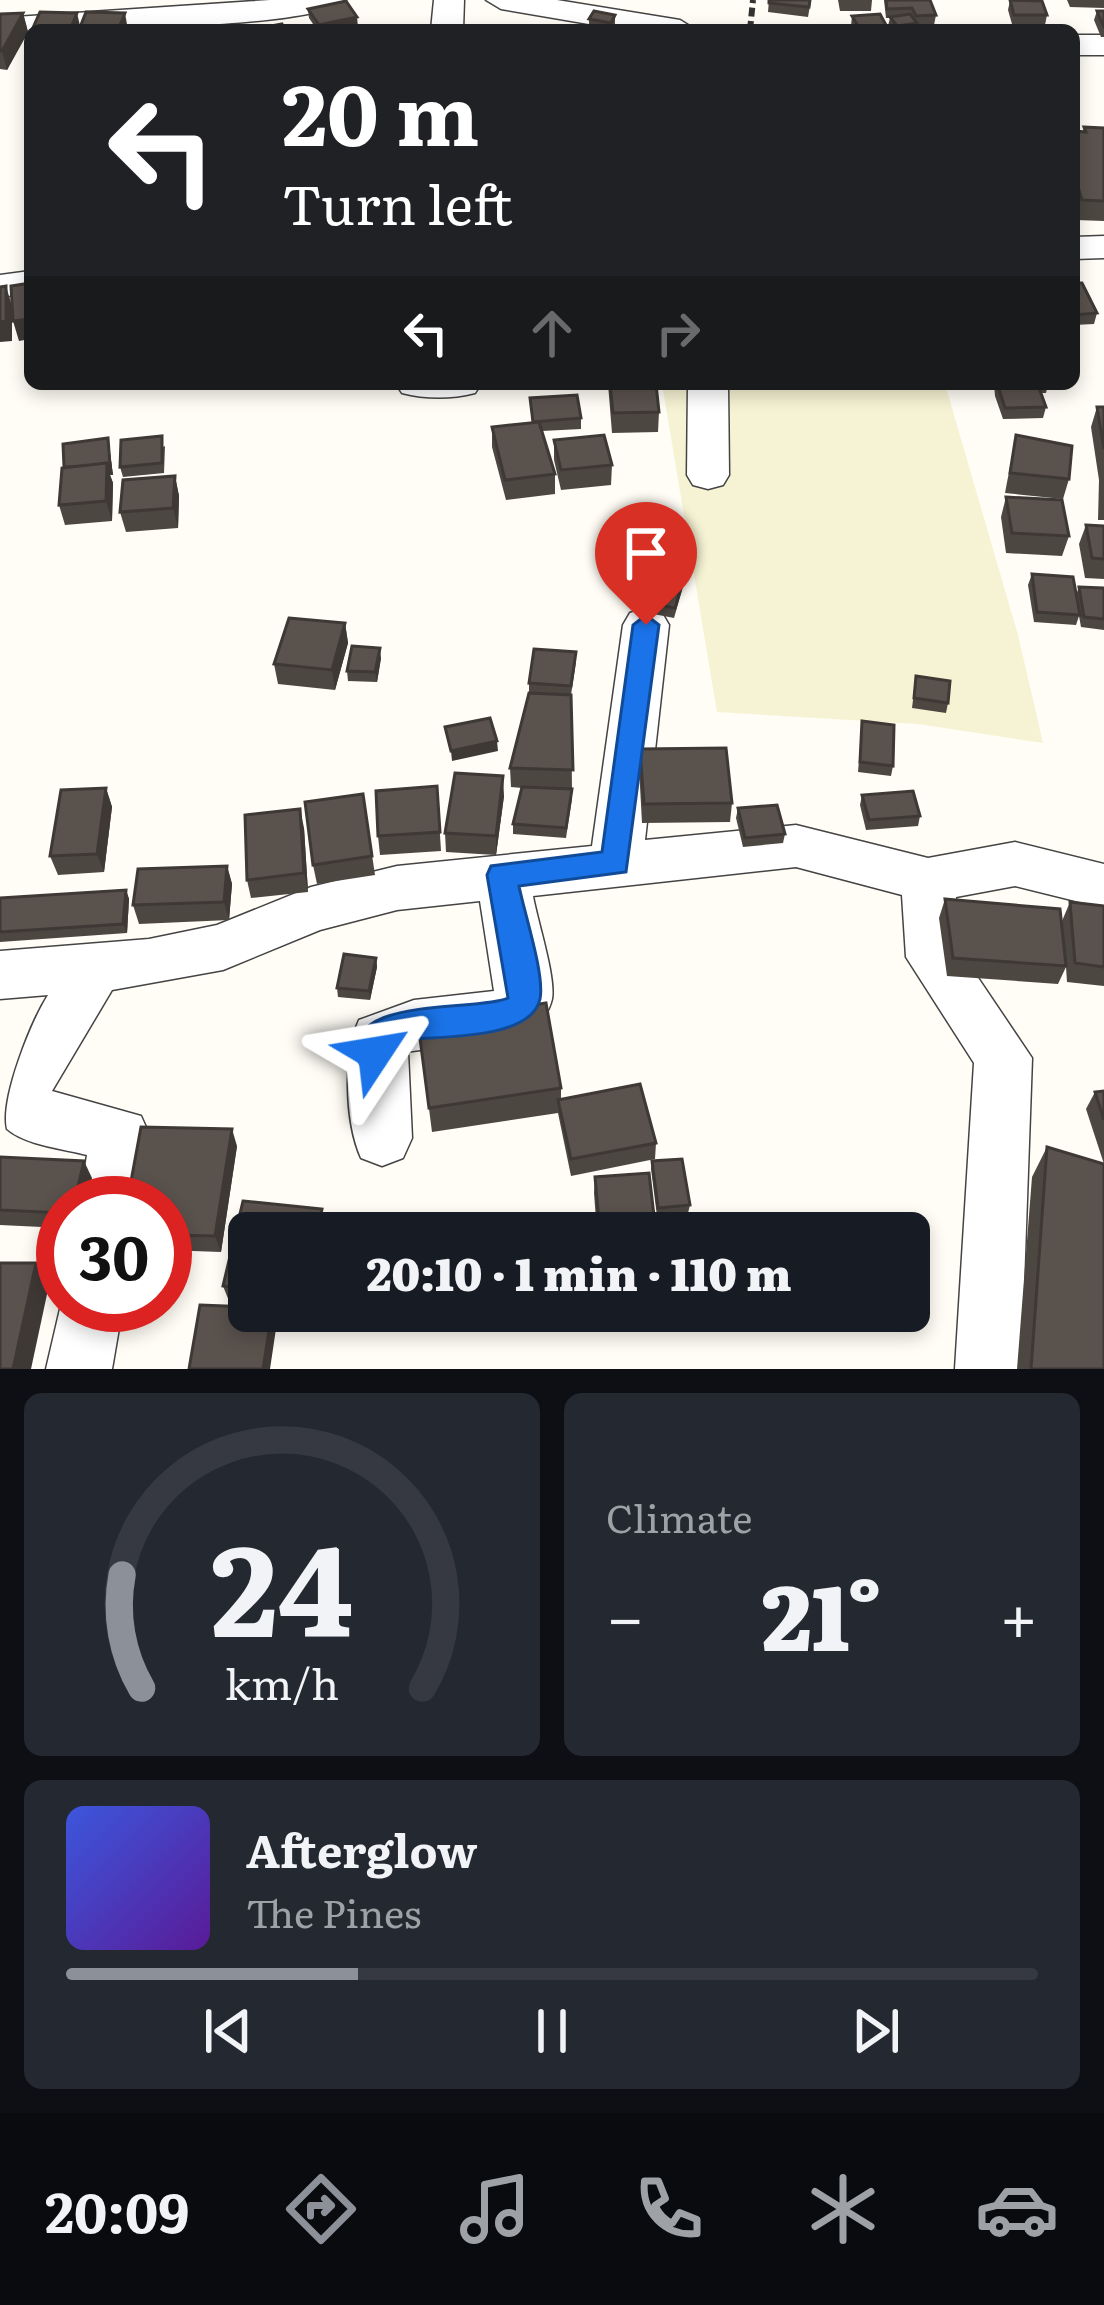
<!DOCTYPE html>
<meta charset="utf-8">
<style>
:root{--surface:#171b24;--page:#242831;--text:#f1f3f6;--muted:#9ea1a6;--line:#363941;--accent:#8c9099}
body{margin:0;font-family:Literata,serif;background:var(--page);color:var(--text);height:100vh;display:flex;flex-direction:column;font-size:45px;white-space:nowrap}
*{box-sizing:border-box;margin:0}
p{font-size:39px;color:var(--muted)}
.icon{flex:none;width:66px;height:66px;fill:none;stroke:currentColor;stroke-width:2;stroke-linecap:round;stroke-linejoin:round}
.map{position:relative;height:1369px;overflow:hidden}
.details{display:flex;flex-direction:column;gap:24px;padding:24px;background:#0d0f14;flex:1}
.details>*{flex:none}
.hud{position:absolute;left:24px;top:24px;width:1056px;height:366px;border-radius:18px;box-shadow:0 6px 18px #0003;background:#202124;color:#fff;overflow:hidden}
.speed{position:absolute;left:36px;top:1176px;display:flex;gap:24px;font-size:60px;font-weight:700;text-align:center}
.speed>*{display:grid;place-content:center;width:156px;height:156px;border-radius:50%;background:var(--surface);box-shadow:0 6px 18px #0003;line-height:1}
.speed .limit{border:18px solid #d22;background:#fff;color:#111}
.pin{position:absolute;display:grid;place-items:center;width:102px;height:102px;color:#fff;margin:-123px -51px;border-radius:50% 50% 50% 0;rotate:-45deg;box-shadow:0 0 12px #0007}
.pin .icon{rotate:45deg}
.me{position:absolute;width:132px;margin:-66px;rotate:57deg;stroke-linejoin:round;filter:drop-shadow(0 0 9px #0008)}
.turn{display:flex;align-items:center;gap:42px;height:252px;padding:0 60px;font-size:54px}
.turn .icon{width:156px;height:156px;stroke-width:2.5}
.turn b{display:block;font-size:84px;line-height:102px}
.lanes{display:flex;align-items:center;height:114px;padding:0 60px;background:#0003;justify-content:center;gap:60px;direction:ltr}
.lanes .off{opacity:.35}
.big{font-size:90px;font-weight:800;line-height:1.1}
.details .tile{flex:1;display:flex;flex-direction:column;justify-content:center;gap:18px;min-width:0;padding:0 42px;border-radius:18px;background:var(--page)}
.details .dial{align-items:center;gap:0}
.dial svg{height:312px;overflow:visible;fill:none;stroke:var(--line);stroke-width:7;stroke-linecap:round;text-anchor:middle}
.dial text{fill:var(--text);stroke:none}
.song{display:flex;align-items:center;gap:36px}
.cover{width:144px;height:144px;border-radius:18px;background:linear-gradient(135deg,hsl(230 70% 55%),hsl(270 70% 35%))}
.played{height:12px;border-radius:6px;background:linear-gradient(90deg,var(--accent) 30%,var(--line) 30%)}
.keys{display:flex;justify-content:space-around;direction:ltr}
.heat{display:flex;justify-content:space-between;align-items:center;font-size:66px;direction:ltr}
.details .tiles{flex:1;display:grid;gap:24px;grid-template-columns:1fr 1fr}
.tile:last-child{grid-column:span 2}
.trip{position:absolute;left:228px;top:1212px;width:702px;height:120px;border-radius:18px;background:var(--surface);box-shadow:0 6px 18px #0003;font-weight:800;line-height:120px;text-align:center}
.dock{display:flex;height:192px;justify-content:space-around;align-items:center;background:#090b0e;color:var(--muted)}
.dock .icon{width:84px;height:84px}
.dock .selected{color:var(--accent)}
.dock b{font-size:54px;color:var(--text)}
.map>svg:first-child{display:block}
</style>
<div class="map">
<svg width="1104" height="1369" viewBox="0 0 1104 1369">
<rect width="100%" height="100%" fill="#fffdf5"/>
<polygon fill="#f6f3d4" points="662,384 945,384 1018,635 1043,743 918,724 717,712"/>
<g fill="none" stroke-linecap="round" stroke-linejoin="round">
<defs>
<g id="minor">
<path d="M 270,0 L 346,0 C 322,28 78,30 30,30 L 30,35 L 0,36 L 0,18 Z"/>
<polygon points="434,0 464,0 463,30 431,30"/>
<polygon points="486,0 557,0 680,20 696,30 624,30 501,9"/>
<rect x="1074" y="35" width="30" height="20"/>
<polygon points="1104,236 1104,258 1074,259 1074,237"/>
<polygon points="30,271 30,293 0,297 0,275"/>
<path d="M 396,384 L 481,384 L 475,393 C 452,399 425,399 402,393 Z"/>
<polygon points="688,384 728,384 729,475 723,485 708,489 693,485 687,475"/>
<path d="M 646,608 L 662,613 L 669,625 L 645,840 L 796,825 L 928,858 L 1015,842 L 1104,864 L 1104,908 L 1015,886 L 956,897 L 960,951 L 1032,1058 L 1021,1369 L 955,1369 L 974,1063 L 906,957 L 902,895 L 796,867 L 533,896 C 537,920 556,977 552,999 C 539,1055 449,1043 408,1052 L 412,1138 L 403,1158 L 382,1166 L 361,1158 C 345,1122 343,1055 359,1020 L 414,1000 L 494,991 L 480,901 L 397,910 L 320,930 L 223,970 L 112,990 L 52,1091 L 141,1116 L 150,1136 L 140,1203 L 80,1203 L 87,1155 C 64,1149 25,1145 7,1129 C 0,1099 31,1022 48,995 L 0,999 L 0,951 L 149,939 L 217,925 L 311,887 L 397,866 L 592,846 L 623,625 L 630,613 Z"/>
<polygon points="63,1296 63,1305 123,1305 112,1369 46,1369"/>
</g>
</defs>
<use href="#minor" stroke="#444" stroke-width="3"/>
<polyline stroke="#333" stroke-width="6" stroke-dasharray="9 4.5" stroke-linecap="butt" points="750,30 753,0"/>
<use href="#minor" fill="#fff" fill-rule="evenodd"/>
</g>
<g fill="#4d4742">
<polygon points="769,0 811,0 808,17 768,12"/>
<polygon points="838,0 872,0 871,11 840,11"/>
<polygon points="884,0 930,0 936,15 934,25 917,25 916,30 891,30 888,26 890,18 886,18"/>
<polygon points="1010,0 1047,15 1045,25 1012,24 1008,10"/>
<polygon points="1067,0 1104,0 1104,8 1070,7"/>
<polygon points="308,9 358,27 343,30 317,30 309,18"/>
<polygon points="1097,11 1104,11 1104,37 1101,37 1094,20"/>
<polygon points="23,13 28,32 7,70 0,69 0,14"/>
<polygon points="615,15 615,25 612,30 589,28 589,19"/>
<polygon points="852,16 887,27 887,30 853,30 851,26"/>
<polygon points="1084,127 1104,128 1104,221 1076,220 1074,212 1074,131 1083,131"/>
<polygon points="1074,283 1097,313 1094,324 1074,325"/>
<polygon points="221,384 257,384 221,388"/>
<polygon points="608,384 656,384 659,412 658,432 612,433"/>
<polygon points="994,384 1048,384 1046,393 1041,393 1046,407 1043,418 1003,419 995,396"/>
<polygon points="530,398 581,418 581,429 542,431 555,474 555,494 506,500 492,447 492,427 532,423"/>
<polygon points="1097,407 1104,407 1104,520 1098,520 1099,480 1091,427"/>
<polygon points="1016,435 1069,479 1063,499 1005,493"/>
<polygon points="108,438 113,475 110,475 113,483 112,521 65,525 59,505"/>
<polygon points="554,440 612,465 611,485 561,490 554,460"/>
<polygon points="165,446 164,473 123,477 120,467"/>
<polygon points="175,476 179,496 178,528 126,532 120,512"/>
<polygon points="1006,497 1069,536 1062,556 1006,553 1001,517"/>
<polygon points="1086,525 1104,526 1104,579 1085,578 1079,544"/>
<polygon points="687,530 683,587 674,618 643,612 643,602 651,576 651,566"/>
<polygon points="1032,574 1076,595 1079,587 1104,588 1104,630 1081,627 1079,616 1076,625 1034,622 1028,585"/>
<polygon points="345,623 348,643 335,690 278,684 274,664"/>
<polygon points="381,658 377,682 348,681 347,671"/>
<polygon points="576,662 571,695 572,789 557,789 572,799 566,838 513,834 513,824 522,788 511,787 510,768 529,693 529,683"/>
<polygon points="916,676 948,703 946,713 912,708"/>
<polygon points="862,721 893,766 891,776 858,772"/>
<polygon points="640,749 732,803 730,822 642,823 639,768"/>
<polygon points="437,786 441,851 380,855 378,836"/>
<polygon points="106,788 112,807 104,872 58,875 50,856"/>
<polygon points="363,794 375,875 317,884 313,865"/>
<polygon points="862,795 920,816 918,826 866,830 860,805"/>
<polygon points="504,796 496,855 446,852 445,833"/>
<polygon points="738,808 785,834 783,843 743,847 736,818"/>
<polygon points="304,828 308,892 251,898 247,880"/>
<polygon points="227,866 232,884 229,920 139,924 133,905"/>
<polygon points="126,890 129,899 127,933 0,942 0,898"/>
<polygon points="945,899 1062,921 1070,902 1104,906 1104,986 1067,982 1066,967 1058,984 947,976 939,918"/>
<polygon points="376,958 377,967 370,1000 338,997 337,988"/>
<polygon points="418,1023 561,1088 561,1100 656,1143 655,1159 571,1176 558,1113 432,1132"/>
<polygon points="1104,1091 1104,1164 1086,1109 1095,1092"/>
<polygon points="237,1146 221,1252 165,1250 165,1203"/>
<polygon points="1047,1147 1104,1369 1017,1369 1032,1177"/>
<polygon points="0,1157 92,1178 63,1203 63,1228 0,1225"/>
<polygon points="652,1161 690,1205 688,1213 657,1216 651,1169"/>
<polygon points="595,1177 656,1233 597,1233 594,1193"/>
<polygon points="243,1201 322,1209 326,1225 324,1233 249,1233 249,1303 229,1301 223,1286"/>
<polygon points="108,1305 161,1305 161,1308 110,1310"/>
</g>
<g fill="#3f3936">
<polygon points="23,13 28,32 7,70 2,51"/>
<polygon points="77,13 81,30 70,30"/>
<polygon points="125,13 128,30 118,30"/>
<polygon points="357,17 358,27 343,30 319,30 319,25"/>
<polygon points="917,23 916,30 896,30 897,26"/>
<polygon points="6,286 12,306 12,341 0,342 0,322"/>
<polygon points="30,319 30,339 19,341 13,321"/>
<polygon points="108,438 113,475 110,475 113,483 112,521 106,501"/>
<polygon points="175,476 179,496 178,528 173,508"/>
<polygon points="345,623 348,643 335,690 332,670"/>
<polygon points="380,648 381,658 377,682 375,672"/>
<polygon points="497,741 498,751 452,761 451,751"/>
<polygon points="503,776 504,796 496,855 496,836"/>
<polygon points="106,788 112,807 104,872 97,854"/>
<polygon points="300,809 304,828 308,892 304,873"/>
<polygon points="227,866 232,884 229,920 224,902"/>
<polygon points="126,890 129,899 127,933 123,924"/>
<polygon points="376,958 377,967 370,1000 369,991"/>
<polygon points="232,1129 237,1146 221,1252 215,1236"/>
<polygon points="84,1161 92,1178 86,1203 74,1203"/>
<polygon points="322,1209 326,1225 324,1233 317,1233"/>
<polygon points="36,1263 49,1285 31,1369 13,1369"/>
<polygon points="272,1311 273,1311 277,1322 270,1369 263,1369"/>
</g>
<g fill="#5a524d" stroke="#3f3936" stroke-width="3">
<polygon points="769,0 810,0 809,7 769,3"/>
<polygon points="886,0 930,0 936,15 916,16 912,8 887,9"/>
<polygon points="1010,0 1042,1 1047,15 1014,15"/>
<polygon points="346,1 357,17 319,25 308,9"/>
<polygon points="594,11 615,15 611,23 589,19"/>
<polygon points="1097,11 1104,11 1104,28"/>
<polygon points="40,12 77,13 70,30 32,30"/>
<polygon points="86,12 125,13 118,30 79,30"/>
<polygon points="23,13 2,51 0,51 0,14"/>
<polygon points="880,14 887,27 860,29 852,16"/>
<polygon points="910,14 917,23 897,26 890,17"/>
<polygon points="282,24 286,30 250,30"/>
<polygon points="440,26 441,30 411,29"/>
<polygon points="1084,127 1104,128 1104,201 1082,200 1074,174 1074,131 1086,132"/>
<polygon points="30,283 30,319 13,321 11,286"/>
<polygon points="1074,283 1082,283 1097,313 1074,315"/>
<polygon points="6,286 6,321 0,322 0,287"/>
<polygon points="610,384 656,384 659,412 613,413"/>
<polygon points="1038,385 1046,407 1005,408 998,386"/>
<polygon points="577,395 581,418 533,422 530,398"/>
<polygon points="1097,407 1104,407 1104,449"/>
<polygon points="539,422 555,474 505,480 492,427"/>
<polygon points="604,435 612,465 561,470 554,440"/>
<polygon points="1016,435 1072,446 1069,479 1010,473"/>
<polygon points="162,436 162,463 120,467 121,440"/>
<polygon points="108,438 110,465 64,467 63,444"/>
<polygon points="107,463 106,501 59,505 62,468"/>
<polygon points="175,476 173,508 120,512 123,480"/>
<polygon points="1006,497 1062,500 1069,536 1012,533"/>
<polygon points="1086,525 1104,526 1104,559 1092,558"/>
<polygon points="655,527 687,530 683,569 651,566"/>
<polygon points="653,571 684,577 675,608 643,602"/>
<polygon points="1032,574 1073,577 1080,615 1037,612"/>
<polygon points="1079,587 1104,588 1104,619 1084,617"/>
<polygon points="289,618 345,623 332,670 274,664"/>
<polygon points="352,646 380,648 375,672 347,671"/>
<polygon points="534,649 576,652 571,686 529,683"/>
<polygon points="916,676 950,681 948,703 914,698"/>
<polygon points="529,693 571,695 573,770 510,768"/>
<polygon points="490,718 497,741 451,751 445,727"/>
<polygon points="862,721 894,725 893,766 860,762"/>
<polygon points="726,748 732,803 644,804 640,749"/>
<polygon points="455,773 503,776 496,836 445,833"/>
<polygon points="437,786 440,832 378,836 376,791"/>
<polygon points="522,787 572,789 566,828 513,824"/>
<polygon points="106,788 97,854 50,856 61,790"/>
<polygon points="913,791 920,816 869,820 862,795"/>
<polygon points="363,794 372,856 313,865 305,802"/>
<polygon points="777,805 785,834 745,838 738,808"/>
<polygon points="300,809 304,873 247,880 245,815"/>
<polygon points="227,866 224,902 133,905 138,869"/>
<polygon points="126,890 123,924 0,932 0,898"/>
<polygon points="945,899 1060,909 1066,966 953,958"/>
<polygon points="1070,902 1104,906 1104,967 1075,963"/>
<polygon points="344,954 376,958 369,991 337,988"/>
<polygon points="546,1003 561,1088 429,1108 418,1023"/>
<polygon points="640,1084 656,1143 571,1159 558,1100"/>
<polygon points="1104,1091 1104,1120 1095,1092"/>
<polygon points="141,1127 232,1129 215,1236 165,1235 165,1203 127,1203"/>
<polygon points="1047,1147 1104,1164 1104,1369 1031,1369"/>
<polygon points="0,1157 84,1161 74,1203 63,1203 63,1213 0,1210"/>
<polygon points="682,1159 690,1205 658,1208 652,1161"/>
<polygon points="649,1173 656,1233 600,1233 595,1177"/>
<polygon points="243,1201 322,1209 317,1233 249,1233 249,1289 223,1286"/>
<polygon points="0,1263 36,1263 13,1369 0,1369"/>
<polygon points="200,1305 249,1307 249,1311 272,1311 263,1369 189,1369"/>
</g>
<path fill="#1a73e8" stroke="#114b97" stroke-width="3" d="M 646,615 L 659,625 L 626,872 L 519,886 C 524,912 545,975 540,999 C 531,1041 436,1036 401,1040 L 386,1063 L 375,1067 L 364,1063 C 332,995 478,1012 508,998 L 487,875 L 491,866 L 602,852 L 633,625 Z"/>
</svg>
<div class="speed"><div class="limit">30</div></div>
<div class="pin" style="left:646px;top:625px;background:#d93025"><svg class="icon" aria-label="arrive" viewBox="0 0 24 24"><path d="M6 21V4h12l-3 4 3 4H6"/></svg></div>
<svg class="me" style="left:375px;top:1053px" viewBox="-20 -20 40 40"><path d="M0-17L14 15 0 8-14 15z" fill="#1a73e8" stroke="#fff" stroke-width="4"/></svg>
<div class="trip">20:10 · 1 min · 110 m</div>
<div class="hud">
<div class="turn"><svg class="icon" aria-label="left" viewBox="0 0 24 24"><path d="M17 20v-9H6M10 6l-5 5 5 5"/></svg><div><b>20 m</b>Turn left</div></div>
<div class="lanes"><svg class="icon" aria-label="left" viewBox="0 0 24 24"><path d="M17 20v-9H6M10 6l-5 5 5 5"/></svg><svg class="icon off" aria-label="ahead" viewBox="0 0 24 24"><path d="M12 20V5M6 11l6-6 6 6"/></svg><svg class="icon off" aria-label="right" viewBox="0 0 24 24"><path d="M7 20v-9h11M14 6l5 5-5 5"/></svg></div>
</div>
</div>
<section class="details">
<div class="tiles">
<div class="tile dial"><svg viewBox="0 0 100 80">
<path d="M14 69A42 42 0 1 1 86 69"/>
<path d="M14 69A42 42 0 0 1 9 40" stroke="#8c9099"/>
<text x="50" y="56" font-size="32" font-weight="700">24</text>
<text x="50" y="72" font-size="11">km/h</text>
</svg></div>
<div class="tile"><p>Climate</p>
<div class="heat"><a>−</a><b class="big">21°</b><a>+</a></div>
</div>
<div class="tile">
<div class="song"><i class="cover"></i><div><b>Afterglow</b><p>The Pines</p></div></div>
<div class="played"></div>
<div class="keys"><svg class="icon" aria-label="previous" viewBox="0 0 24 24"><path d="M18 5L8 12l10 7zM5 5v14"/></svg><svg class="icon" aria-label="pause" viewBox="0 0 24 24"><path d="M8 5v14M16 5v14"/></svg><svg class="icon" aria-label="next" viewBox="0 0 24 24"><path d="M6 5l10 7-10 7zM19 5v14"/></svg></div>
</div>
</div>
</section>
<nav class="dock">
<b>20:09</b>
<svg class="icon selected" aria-label="directions" viewBox="0 0 24 24"><path d="M12 3l9 9-9 9-9-9zM9 14v-3h6M13 9l2 2-2 2"/></svg>
<svg class="icon" aria-label="music" viewBox="0 0 24 24"><path d="M9 18V5l10-2v13"/><circle cx="6" cy="18" r="3"/><circle cx="16" cy="16" r="3"/></svg>
<svg class="icon" aria-label="phone" viewBox="0 0 24 24"><path d="M5 4h4l2 5-3 2q2 4 5 5l2-3 5 2v4C11 20 4 13 5 4z"/></svg>
<svg class="icon" aria-label="climate" viewBox="0 0 24 24"><path d="M12 3v18M4 7l16 10M4 17L20 7"/></svg>
<svg class="icon" aria-label="car" viewBox="0 0 24 24"><path d="M5 17H2v-5l4-1 3-4h7l3 4 3 1v5h-3M9 17h6M6 11h13"/><circle cx="7" cy="17" r="2"/><circle cx="17" cy="17" r="2"/></svg>
</nav>
